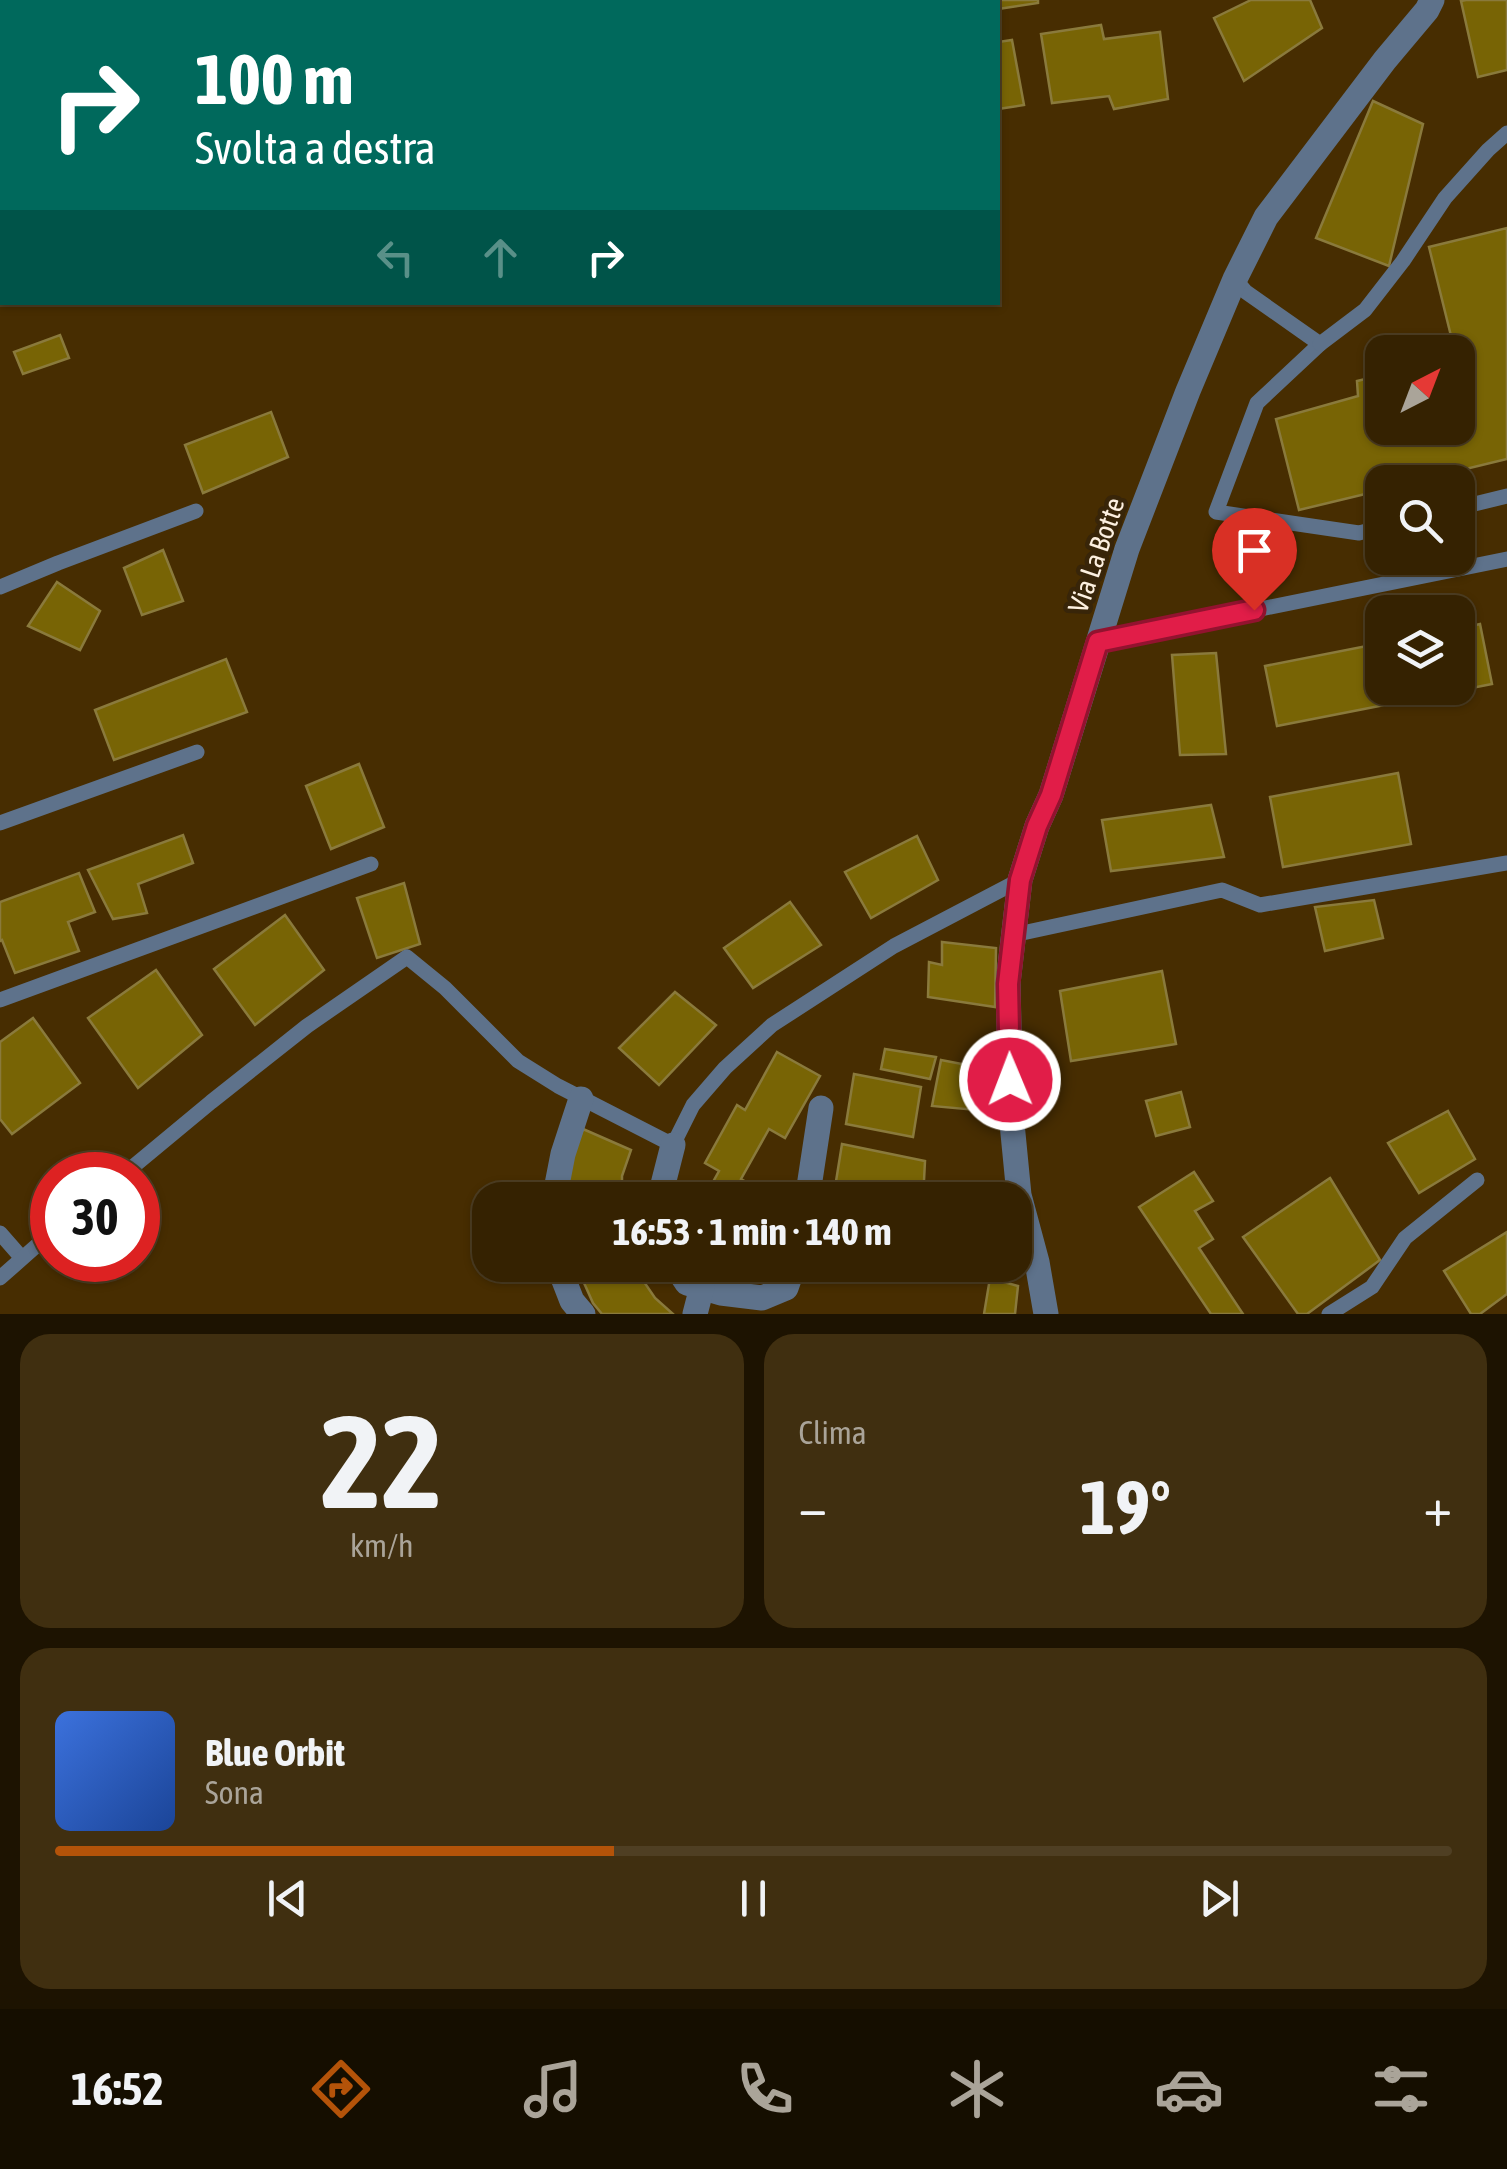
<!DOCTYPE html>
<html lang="it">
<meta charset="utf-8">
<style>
:root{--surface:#352201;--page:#402f10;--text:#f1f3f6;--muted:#aaa499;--line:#4f3f23;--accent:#b45309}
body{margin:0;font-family:"Asap Condensed",sans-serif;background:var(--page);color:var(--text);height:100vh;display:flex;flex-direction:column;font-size:38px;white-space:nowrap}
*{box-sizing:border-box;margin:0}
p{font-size:32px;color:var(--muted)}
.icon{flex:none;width:55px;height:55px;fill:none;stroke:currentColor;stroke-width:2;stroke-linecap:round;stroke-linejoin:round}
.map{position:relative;height:1314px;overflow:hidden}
.details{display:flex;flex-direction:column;gap:20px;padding:20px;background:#1d1301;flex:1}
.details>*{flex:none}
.top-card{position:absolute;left:0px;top:0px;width:1000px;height:305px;box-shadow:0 2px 8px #0004,0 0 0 2px var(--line);background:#00695c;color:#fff;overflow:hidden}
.needle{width:65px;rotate:42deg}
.fabs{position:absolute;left:1365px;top:335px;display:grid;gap:20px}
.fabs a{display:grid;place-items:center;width:110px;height:110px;border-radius:20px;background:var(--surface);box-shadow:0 2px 8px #0004,0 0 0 2px var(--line);font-size:50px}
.speed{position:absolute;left:30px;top:1152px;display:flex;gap:20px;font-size:50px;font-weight:700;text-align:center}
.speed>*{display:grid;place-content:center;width:130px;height:130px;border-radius:50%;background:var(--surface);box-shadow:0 2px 8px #0004,0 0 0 2px var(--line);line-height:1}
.speed .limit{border:15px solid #d22;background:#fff;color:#111}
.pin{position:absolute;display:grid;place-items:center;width:85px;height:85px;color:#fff;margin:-102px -42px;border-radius:50% 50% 50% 0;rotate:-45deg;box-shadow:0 0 10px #0007}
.pin .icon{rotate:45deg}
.me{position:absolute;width:110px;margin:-55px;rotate:359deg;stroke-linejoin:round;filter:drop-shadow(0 0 8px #0008)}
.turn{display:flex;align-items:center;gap:35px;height:210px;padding:0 30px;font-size:45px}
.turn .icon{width:130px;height:130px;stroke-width:2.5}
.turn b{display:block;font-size:70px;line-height:85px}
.lanes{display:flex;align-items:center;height:95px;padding:0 30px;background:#0003;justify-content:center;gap:50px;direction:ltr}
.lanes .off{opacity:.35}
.big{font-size:75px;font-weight:700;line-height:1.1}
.details .widget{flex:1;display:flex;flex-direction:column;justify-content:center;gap:15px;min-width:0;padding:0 35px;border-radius:30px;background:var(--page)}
.details .dial{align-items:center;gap:0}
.dial b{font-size:130px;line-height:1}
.song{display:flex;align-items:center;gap:30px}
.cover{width:120px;height:120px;border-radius:15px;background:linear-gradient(135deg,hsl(220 70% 55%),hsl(220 70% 35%))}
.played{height:10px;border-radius:5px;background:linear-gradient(90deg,var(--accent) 40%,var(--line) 40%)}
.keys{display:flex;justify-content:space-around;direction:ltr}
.heat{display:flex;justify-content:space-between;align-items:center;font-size:55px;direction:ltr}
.details .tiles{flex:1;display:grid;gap:20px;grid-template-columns:1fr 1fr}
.widget:last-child{grid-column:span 2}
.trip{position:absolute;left:472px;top:1182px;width:560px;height:100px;border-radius:30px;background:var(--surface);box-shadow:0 2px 8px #0004,0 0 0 2px var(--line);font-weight:700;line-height:100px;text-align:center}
.menu{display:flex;height:160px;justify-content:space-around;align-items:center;background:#150e00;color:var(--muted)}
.menu .icon{width:70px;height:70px}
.menu .active{color:var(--accent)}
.menu b{font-size:45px;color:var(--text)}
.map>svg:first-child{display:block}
</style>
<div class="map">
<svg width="1507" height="1314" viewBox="0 0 1507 1314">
<rect width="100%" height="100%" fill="#472d01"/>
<g fill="#786405" stroke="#8a7a3c" stroke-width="2.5">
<polygon points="981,0 1038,0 1038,3 998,9 998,2 981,2"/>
<polygon points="1251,0 1310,0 1322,28 1244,81 1214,18"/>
<polygon points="1466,0 1507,0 1507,70 1478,77 1461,1"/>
<polygon points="1101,25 1104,39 1160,32 1168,99 1114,109 1109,96 1052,103 1041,34"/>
<polygon points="1012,40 1024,105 998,109 998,42"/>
<polygon points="1373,101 1423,124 1389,266 1316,238"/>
<polygon points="1507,228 1507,459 1412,482 1382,482 1382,490 1299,510 1276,419 1358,396 1357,381 1382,375 1382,428 1458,428 1458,352 1424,352 1423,349 1452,340 1429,247"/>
<polygon points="60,335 69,358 23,374 14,352"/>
<polygon points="271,412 288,457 203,493 185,445"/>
<polygon points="163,550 183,601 142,615 124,568"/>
<polygon points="57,582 100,611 80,650 28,626"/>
<polygon points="1480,624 1492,684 1277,726 1265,666 1382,643 1382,688 1458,688 1458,629"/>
<polygon points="1216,653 1226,754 1180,755 1172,655"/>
<polygon points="226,659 247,712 114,760 95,710"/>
<polygon points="359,764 384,827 331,849 306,786"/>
<polygon points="1398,773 1411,844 1283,867 1270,797"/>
<polygon points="1211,805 1224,857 1111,871 1102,820"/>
<polygon points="183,835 193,863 138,884 147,913 113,919 88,870"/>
<polygon points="917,836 938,880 871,918 845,872"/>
<polygon points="79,873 95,912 68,922 79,951 15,973 2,940 0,941 0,902"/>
<polygon points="404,883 420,944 377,958 357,898"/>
<polygon points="1374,900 1383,938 1325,951 1315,907"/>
<polygon points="790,902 821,945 753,988 724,948"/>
<polygon points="285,915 324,970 255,1025 214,969"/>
<polygon points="942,942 996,948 995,1007 928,997 929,962 942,965"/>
<polygon points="156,970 202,1035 138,1088 88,1018"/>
<polygon points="1162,971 1176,1044 1071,1061 1060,991"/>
<polygon points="675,992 716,1025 659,1085 619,1048"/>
<polygon points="33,1018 80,1083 12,1134 0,1119 0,1042"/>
<polygon points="885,1049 936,1057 930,1079 881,1069"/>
<polygon points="777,1052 820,1076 785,1138 769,1129 741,1179 755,1187 748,1200 703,1200 719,1171 705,1163 737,1105 745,1110"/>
<polygon points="941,1060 993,1070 987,1111 932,1106"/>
<polygon points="854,1074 921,1087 913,1137 846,1124"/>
<polygon points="1181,1092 1190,1127 1156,1136 1146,1101"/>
<polygon points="1448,1111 1475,1159 1419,1193 1388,1143"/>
<polygon points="583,1129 631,1150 622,1176 622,1200 565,1200 569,1165"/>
<polygon points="842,1144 925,1161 923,1200 833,1200"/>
<polygon points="1194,1172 1213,1201 1195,1211 1213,1239 1199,1248 1243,1314 1211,1314 1139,1207"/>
<polygon points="1330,1178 1380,1260 1307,1314 1298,1314 1243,1237"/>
<polygon points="1507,1232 1507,1294 1480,1314 1471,1314 1444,1271"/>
<polygon points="576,1265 636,1265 642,1279 655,1298 673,1314 602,1314 593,1303"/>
<polygon points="990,1278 1018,1286 1015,1314 984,1314"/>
</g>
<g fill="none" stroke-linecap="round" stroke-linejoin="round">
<g stroke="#5e728b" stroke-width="15">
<polyline points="9,0 11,2"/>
<polyline points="106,2 112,0"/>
<polyline points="1235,279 1246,292 1320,344 1257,403 1216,512 1359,533 1382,527"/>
<polyline points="1320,344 1365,310 1403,261 1445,198 1488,150 1507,133"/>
<polyline points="1458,508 1507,496"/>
<polyline points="0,587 58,563 196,511"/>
<polyline points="1098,642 1507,559"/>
<polyline points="0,823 197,752"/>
<polyline points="1013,935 1222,890 1260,905 1507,863"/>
<polyline points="0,1000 371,864"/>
<polyline points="123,1175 211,1102 307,1026 407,957 445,988 518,1061 558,1086 673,1145 693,1105 725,1068 772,1025 894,946 1020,880"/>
<polyline points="0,1233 21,1257"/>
<polyline points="0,1278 52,1232"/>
<polyline points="1329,1314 1372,1287 1405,1238 1477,1180"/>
</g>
<g stroke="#5e728b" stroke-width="25">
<polyline points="884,2 884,0"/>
<polyline points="939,2 940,0"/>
<polyline points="0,291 2,290"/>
<polyline points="554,1200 563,1154 581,1099"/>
<polyline points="659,1200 673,1145"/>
<polyline points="807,1200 821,1108"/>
<polyline points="558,1265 572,1301 583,1314"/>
<polyline points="675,1265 687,1283 721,1293 762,1298 786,1288 794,1265"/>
<polyline points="695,1314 702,1287"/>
<polyline points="1046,1314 1037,1262 1019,1195 1011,1113 1008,983 1020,880 1037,826 1051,795 1127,549 1188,391 1235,279 1266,217 1385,60 1427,10 1432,0"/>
</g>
</g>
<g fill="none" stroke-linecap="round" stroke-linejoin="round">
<defs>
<polyline id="route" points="1010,1080 1008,984 1020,880 1037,826 1051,795 1098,642 1254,610"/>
</defs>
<use href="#route" stroke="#92132f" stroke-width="25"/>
<use href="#route" stroke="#e11d48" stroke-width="18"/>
</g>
<g text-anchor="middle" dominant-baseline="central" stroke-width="9" stroke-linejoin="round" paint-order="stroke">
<g font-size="28" fill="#fdf0e0" stroke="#382509">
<text transform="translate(1096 555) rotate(-71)">Via La Botte</text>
</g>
</g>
</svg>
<div class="fabs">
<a><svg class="needle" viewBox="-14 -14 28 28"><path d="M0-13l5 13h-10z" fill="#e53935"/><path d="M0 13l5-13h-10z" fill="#aaa499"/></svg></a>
<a><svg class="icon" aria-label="search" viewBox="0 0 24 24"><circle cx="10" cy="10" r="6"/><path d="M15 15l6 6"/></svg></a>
<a><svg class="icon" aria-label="layers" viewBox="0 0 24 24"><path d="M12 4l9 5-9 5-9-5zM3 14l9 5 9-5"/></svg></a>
</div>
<div class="speed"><div class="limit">30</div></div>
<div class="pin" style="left:1254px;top:610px;background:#d93025"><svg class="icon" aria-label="arrive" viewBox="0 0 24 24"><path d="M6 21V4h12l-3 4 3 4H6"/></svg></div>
<svg class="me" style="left:1010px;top:1080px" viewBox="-20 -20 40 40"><circle r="17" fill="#e11d48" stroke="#fff" stroke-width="3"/><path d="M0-11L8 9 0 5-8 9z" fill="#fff"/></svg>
<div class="trip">16:53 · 1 min · 140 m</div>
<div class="top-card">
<div class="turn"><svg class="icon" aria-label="right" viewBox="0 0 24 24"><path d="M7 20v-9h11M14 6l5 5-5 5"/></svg><div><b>100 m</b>Svolta a destra</div></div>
<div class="lanes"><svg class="icon off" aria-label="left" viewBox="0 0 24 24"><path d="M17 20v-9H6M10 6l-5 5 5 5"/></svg><svg class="icon off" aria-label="ahead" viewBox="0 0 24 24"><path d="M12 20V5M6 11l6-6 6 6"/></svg><svg class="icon" aria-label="right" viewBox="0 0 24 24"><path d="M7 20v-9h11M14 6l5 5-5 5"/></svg></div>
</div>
</div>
<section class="details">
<div class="tiles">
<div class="widget dial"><b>22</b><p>km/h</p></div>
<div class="widget"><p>Clima</p>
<div class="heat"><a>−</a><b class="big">19°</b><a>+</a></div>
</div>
<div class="widget">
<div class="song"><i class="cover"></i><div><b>Blue Orbit</b><p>Sona</p></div></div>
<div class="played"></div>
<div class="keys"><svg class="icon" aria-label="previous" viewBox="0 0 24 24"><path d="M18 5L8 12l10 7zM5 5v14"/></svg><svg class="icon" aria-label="pause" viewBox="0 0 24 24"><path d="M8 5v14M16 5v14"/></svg><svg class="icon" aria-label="next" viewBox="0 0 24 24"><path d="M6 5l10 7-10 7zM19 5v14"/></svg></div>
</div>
</div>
</section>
<nav class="menu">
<b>16:52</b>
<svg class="icon active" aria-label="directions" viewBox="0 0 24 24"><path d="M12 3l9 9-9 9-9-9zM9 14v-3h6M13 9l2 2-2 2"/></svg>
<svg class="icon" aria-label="music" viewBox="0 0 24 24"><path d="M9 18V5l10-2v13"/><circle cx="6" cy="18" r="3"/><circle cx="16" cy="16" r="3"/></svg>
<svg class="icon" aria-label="phone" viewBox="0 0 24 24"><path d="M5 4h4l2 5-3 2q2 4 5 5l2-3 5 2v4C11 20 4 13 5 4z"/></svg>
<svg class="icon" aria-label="climate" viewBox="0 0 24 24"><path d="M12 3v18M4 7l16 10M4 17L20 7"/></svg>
<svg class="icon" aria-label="car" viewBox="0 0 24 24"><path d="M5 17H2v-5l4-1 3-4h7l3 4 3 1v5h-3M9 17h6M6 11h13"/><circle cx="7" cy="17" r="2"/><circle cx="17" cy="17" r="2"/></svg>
<svg class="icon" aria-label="filters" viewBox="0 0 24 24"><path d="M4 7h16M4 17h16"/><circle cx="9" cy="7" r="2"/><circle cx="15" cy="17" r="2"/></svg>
</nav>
